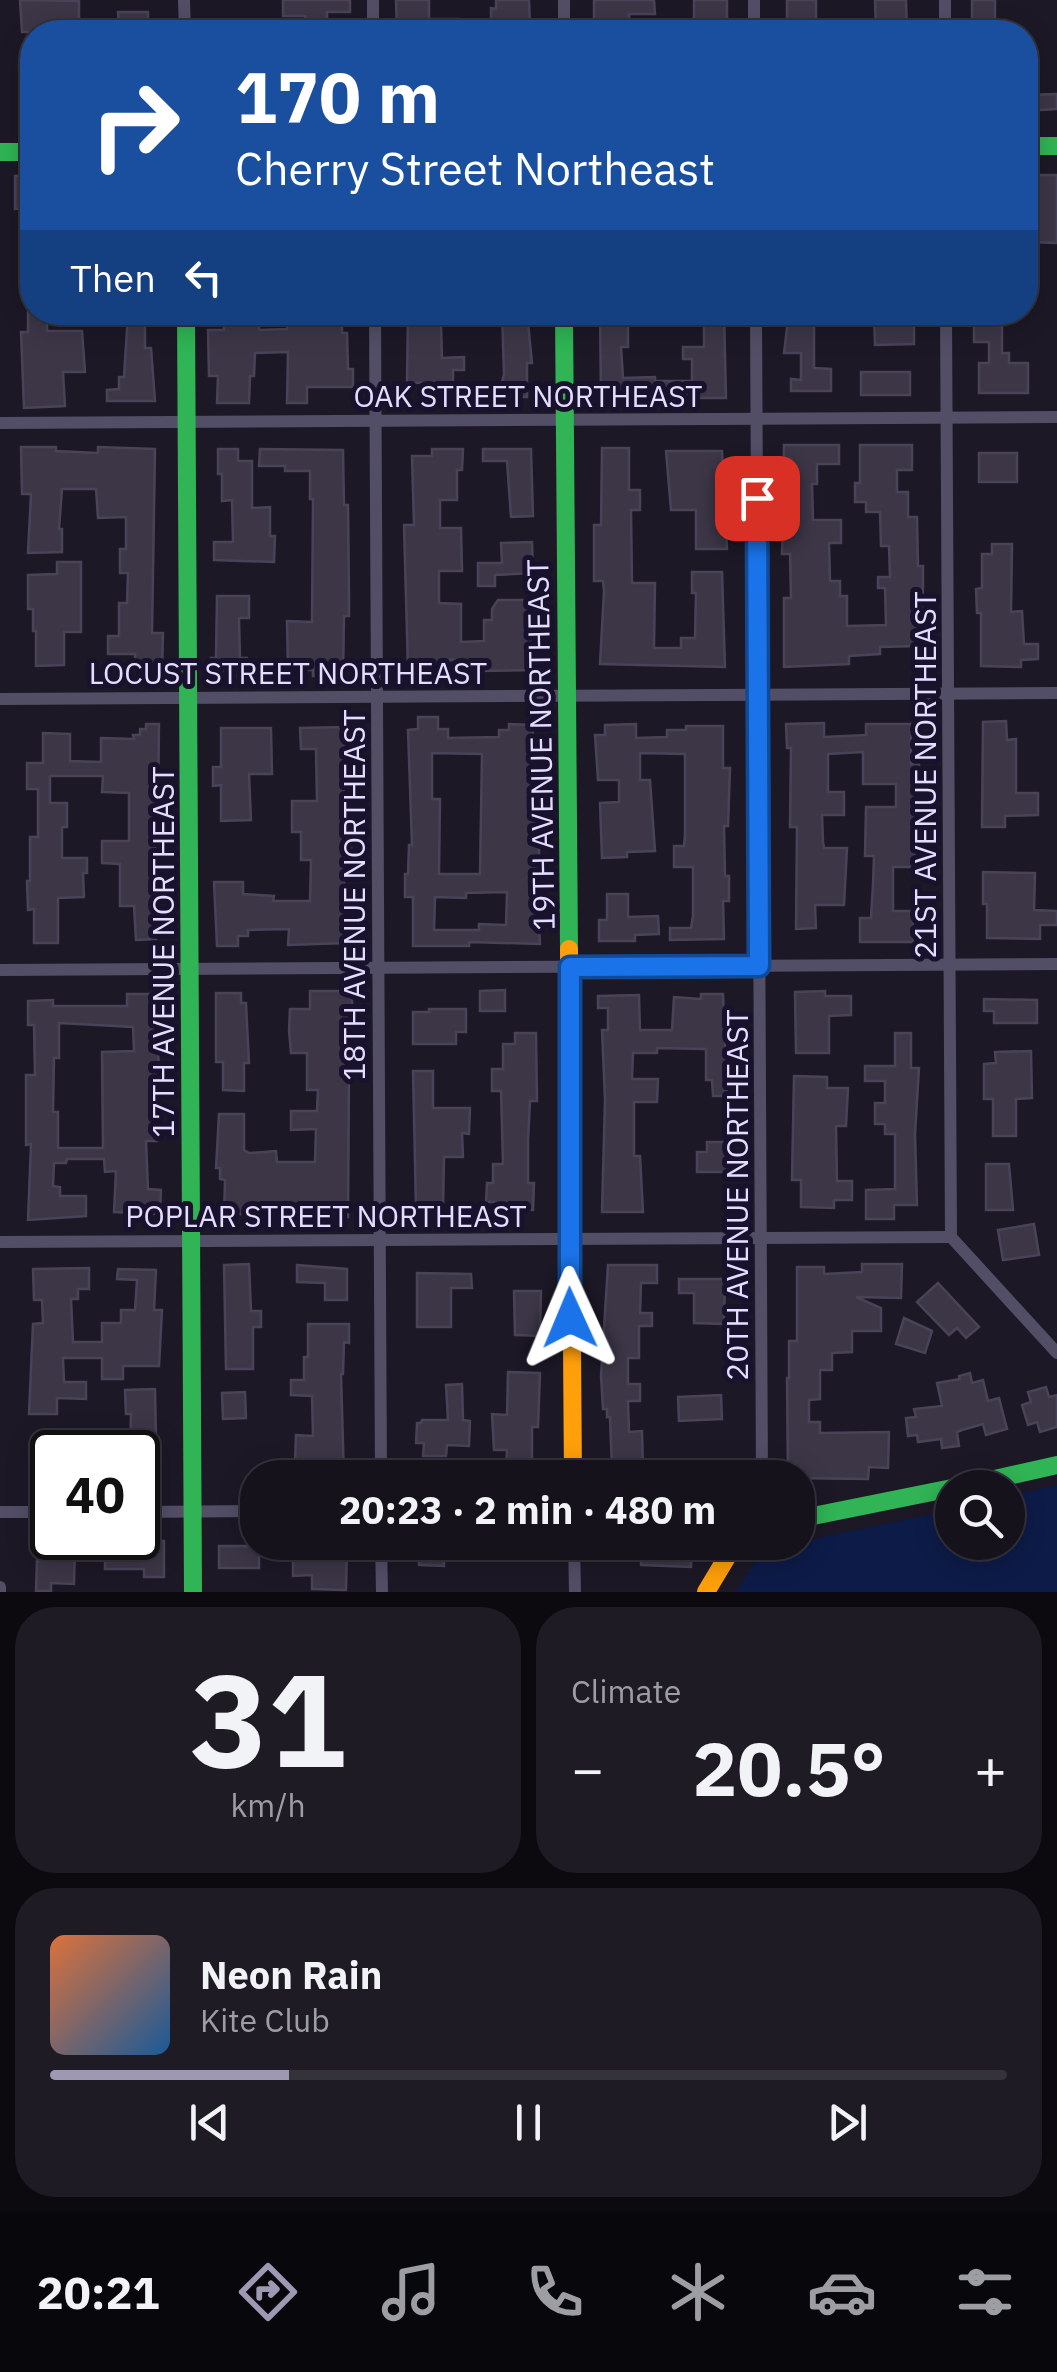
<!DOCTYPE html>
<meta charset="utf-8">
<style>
:root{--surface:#15121c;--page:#1e1b25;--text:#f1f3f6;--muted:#9d9ea3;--line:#34323b;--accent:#9f98b3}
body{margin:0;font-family:"IBM Plex Sans",sans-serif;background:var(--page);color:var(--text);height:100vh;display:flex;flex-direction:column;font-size:38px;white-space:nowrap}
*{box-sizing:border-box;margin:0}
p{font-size:32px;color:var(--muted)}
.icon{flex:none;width:55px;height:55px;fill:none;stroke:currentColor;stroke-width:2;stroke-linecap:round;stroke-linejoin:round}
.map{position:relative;height:1592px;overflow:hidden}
.side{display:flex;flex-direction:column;gap:15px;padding:15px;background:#0c0a0f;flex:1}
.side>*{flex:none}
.hud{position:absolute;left:20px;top:20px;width:1018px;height:305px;border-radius:40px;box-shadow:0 5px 25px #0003,0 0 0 2px var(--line);background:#1a4fa0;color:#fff;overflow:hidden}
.buttons{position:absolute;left:935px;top:1470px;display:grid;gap:20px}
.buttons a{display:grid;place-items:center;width:90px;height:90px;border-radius:50%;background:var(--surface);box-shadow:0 5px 25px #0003,0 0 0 2px var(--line);font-size:50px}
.speed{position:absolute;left:30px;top:1430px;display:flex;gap:20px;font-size:50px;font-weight:700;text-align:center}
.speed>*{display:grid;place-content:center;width:130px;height:130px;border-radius:50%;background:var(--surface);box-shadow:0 5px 25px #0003,0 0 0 2px var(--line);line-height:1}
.speed .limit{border:5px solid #111;border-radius:15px;background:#fff;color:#111}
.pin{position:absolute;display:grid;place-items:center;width:85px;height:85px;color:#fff;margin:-42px;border-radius:20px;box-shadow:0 5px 15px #0006}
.me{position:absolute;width:110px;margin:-55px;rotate:359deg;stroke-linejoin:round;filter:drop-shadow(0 0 8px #0008)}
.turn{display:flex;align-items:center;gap:35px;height:210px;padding:0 50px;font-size:45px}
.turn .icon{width:130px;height:130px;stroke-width:2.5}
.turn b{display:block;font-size:70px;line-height:85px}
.then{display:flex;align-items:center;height:95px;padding:0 50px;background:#0003;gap:20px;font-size:38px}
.big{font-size:75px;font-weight:800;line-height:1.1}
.side .widget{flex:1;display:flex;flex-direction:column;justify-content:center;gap:15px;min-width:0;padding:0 35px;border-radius:40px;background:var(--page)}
.side .dial{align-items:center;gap:0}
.dial b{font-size:130px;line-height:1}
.song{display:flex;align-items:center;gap:30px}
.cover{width:120px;height:120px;border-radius:15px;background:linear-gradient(135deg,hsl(20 70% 55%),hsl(210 70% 35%))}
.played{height:10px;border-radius:5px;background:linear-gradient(90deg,var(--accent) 25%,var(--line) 25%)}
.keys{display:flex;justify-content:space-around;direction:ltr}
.heat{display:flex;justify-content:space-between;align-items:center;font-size:55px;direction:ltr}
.side .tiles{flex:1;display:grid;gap:15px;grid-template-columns:1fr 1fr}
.widget:last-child{grid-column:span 2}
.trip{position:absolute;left:240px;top:1460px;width:575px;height:100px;border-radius:40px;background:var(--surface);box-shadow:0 5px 25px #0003,0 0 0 2px var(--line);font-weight:800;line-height:100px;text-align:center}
.tab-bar{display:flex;height:160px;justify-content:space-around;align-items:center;background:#08070b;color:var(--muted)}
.tab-bar .icon{width:70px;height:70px}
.tab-bar .on{color:var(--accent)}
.tab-bar b{font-size:45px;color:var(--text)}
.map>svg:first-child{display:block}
</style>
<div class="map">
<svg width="1057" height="1592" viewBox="0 0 1057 1592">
<rect width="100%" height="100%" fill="#1c1826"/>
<polygon fill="#0d1b48" points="1057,1485 1057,1592 736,1592 755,1562 790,1544 952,1510 952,1542 1008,1542 1008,1496"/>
<g fill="#3c3647" stroke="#494358" stroke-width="2.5" fill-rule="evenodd">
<polygon points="20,0 79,1 79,32 22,32"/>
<polygon points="283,0 350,0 350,12 327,12 327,32 305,32 305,16 283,16"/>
<polygon points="396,0 429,0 429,19 459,19 459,32 397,32"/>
<polygon points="496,0 529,0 530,26 491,26 491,8 496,9"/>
<polygon points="594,0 654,0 655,14 629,14 630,32 594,32"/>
<polygon points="694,0 727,0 727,32 698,32 698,26 694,26"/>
<rect x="787" y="0" width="29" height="32"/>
<polygon points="875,0 906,0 907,32 876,32"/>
<rect x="972" y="0" width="23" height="32"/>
<polygon points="118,12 148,12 148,32 119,32"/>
<polygon points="19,66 32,66 32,126 21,126"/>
<polygon points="1057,94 1057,109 1025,111 1025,95"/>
<polygon points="32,175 32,208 15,209 15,176"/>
<polygon points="1025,175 1057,175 1057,243 1026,242"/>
<polygon points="28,312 47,312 47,331 82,331 85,372 63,372 65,406 24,408 21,332 28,332"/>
<polygon points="223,312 258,313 259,330 287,329 287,312 342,312 342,333 347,333 348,369 353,369 353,387 307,387 307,403 287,403 288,352 255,353 254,376 250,376 249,403 217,403 218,376 209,376 208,330 224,330"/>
<polygon points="408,312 462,312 462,324 441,324 442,358 464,357 464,370 453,370 453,382 407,383"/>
<polygon points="502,312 527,312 532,363 527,363 527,397 491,397 491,386 501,386 504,374"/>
<polygon points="600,312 628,312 628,347 621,347 623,378 655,377 655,381 692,381 692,359 683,359 683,347 704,347 704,312 724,312 726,398 672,398 672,393 601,396"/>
<polygon points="789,312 814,312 814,368 831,369 831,391 791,391 791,379 801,380 801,353 784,353"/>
<polygon points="874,312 914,312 914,344 875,345"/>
<polygon points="128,314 145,314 145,348 151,348 155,401 107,401 107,390 119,389 119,377 124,377"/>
<polygon points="974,326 1002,326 1002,353 1009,353 1009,363 1028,363 1028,393 979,393 979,363 989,363 989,342 974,342"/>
<rect x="861" y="372" width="49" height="23"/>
<polygon points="784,445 839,445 839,464 817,464 817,484 812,484 813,520 841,520 841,543 829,543 830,581 840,581 840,596 847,596 847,626 886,625 885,588 878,588 878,577 890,577 889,546 881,546 880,512 866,512 866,502 855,502 855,483 860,483 860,445 912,445 912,470 897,470 897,492 908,492 908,517 917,517 918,566 923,566 923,588 922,615 916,616 917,646 880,647 880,654 849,656 849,664 784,667 784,598 791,598 790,554 782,554 783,518 780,518 779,497 783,497"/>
<polygon points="21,447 56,447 56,451 98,453 98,447 155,449 152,633 163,633 162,669 135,669 135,654 108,654 108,636 119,636 119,603 127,603 128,573 120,573 120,549 126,549 126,517 98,518 96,489 62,489 59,529 62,529 62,552 28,553 31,494 22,494"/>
<polygon points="602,448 629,448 629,490 640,490 640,510 631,510 632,583 655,583 654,648 681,648 681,638 695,638 696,593 692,593 692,572 722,572 725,667 600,664 604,591 603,581 594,581 594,525 601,525"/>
<polygon points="218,449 238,449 238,461 252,461 252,508 270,507 270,536 275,536 274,562 214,560 214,542 233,542 232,500 222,501 222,474 218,474"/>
<polygon points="260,449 343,450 344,505 348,505 349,595 349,616 344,616 343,676 313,676 313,670 288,670 287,621 312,622 313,499 310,499 310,471 285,471 285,466 259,466"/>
<polygon points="432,449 463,449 462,470 457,470 457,500 440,500 440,528 461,528 462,571 439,571 439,603 461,604 461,642 484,641 484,620 492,620 492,609 498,600 528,600 533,670 481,671 481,660 449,660 449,669 408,670 404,525 414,525 412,456 432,456"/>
<polygon points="483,449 531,449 533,516 511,517 507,461 483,461"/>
<polygon points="666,451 722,451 727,549 696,549 696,510 671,510"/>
<rect x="979" y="453" width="38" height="29"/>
<polygon points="532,542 533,573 495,575 495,586 478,586 478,563 502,563 501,543"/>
<polygon points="992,544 1012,544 1011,612 1022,611 1024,644 1038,644 1038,659 1021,660 1021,667 981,666 981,613 977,613 976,589 982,588 982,554 992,554"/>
<polygon points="57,562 81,562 81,632 64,632 64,665 36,666 36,631 33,631 33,609 28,609 28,575 57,574"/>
<polygon points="217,596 249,596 249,618 239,618 240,658 247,658 247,677 211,677 211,658 216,658"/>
<path d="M 418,717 L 438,717 L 438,729 L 448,729 L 448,738 L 499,737 L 499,730 L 509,730 L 509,724 L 533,725 L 532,762 L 536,762 L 536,806 L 539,806 L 539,862 L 535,862 L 540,944 L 469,942 L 469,946 L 413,946 L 413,897 L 405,897 L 405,874 L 408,874 L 409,845 L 412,845 L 408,730 L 418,729 ZM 432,753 L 482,754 L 480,874 L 439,874 L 440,799 L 432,799 ZM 507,892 L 506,925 L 479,924 L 479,930 L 434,930 L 435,897 L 466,898 L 466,893 Z"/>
<polygon points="1006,721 1007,740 1016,739 1016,793 1038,793 1038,815 1005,816 1005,827 982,827 983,722"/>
<polygon points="824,723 824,737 866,735 866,724 911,724 911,764 919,764 919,784 915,784 915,867 893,867 893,911 913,911 913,942 860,942 860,918 871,918 873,884 874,856 865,856 866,807 896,807 896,784 863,784 863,752 828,754 828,792 844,792 844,815 822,815 823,842 824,848 847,848 844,905 815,905 816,928 796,929 797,827 790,827 791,748 787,748 786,724"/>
<polygon points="146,724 159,724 158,808 161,808 162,830 155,830 156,939 136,940 134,906 120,906 120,864 102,863 102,841 129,841 129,793 102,792 103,776 50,776 50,803 67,803 67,827 62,827 62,858 87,858 87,873 83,873 84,897 58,898 58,943 34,943 34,909 28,910 27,881 30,881 30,837 38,837 38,789 27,789 27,763 43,763 43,733 70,734 70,761 101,762 101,738 134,739 133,735 140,735 140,729 146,729"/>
<polygon points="636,724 636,738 667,737 667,730 686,730 686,726 723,726 723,768 730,768 728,826 724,826 725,876 729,876 729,901 723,901 724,939 670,940 670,928 691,928 693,916 693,867 674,867 674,846 684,846 685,835 685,754 640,753 640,780 650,780 655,851 627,852 627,857 602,858 600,803 619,802 619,780 598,780 595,735 605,735 605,725"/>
<polygon points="345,727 343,835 351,835 351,872 344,872 346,943 288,945 289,929 248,930 248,936 238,936 238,946 217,946 214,882 243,882 243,894 274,896 273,901 310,901 311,860 301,860 301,832 292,832 292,801 317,801 316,749 301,749 300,728"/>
<polygon points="221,728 271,728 272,774 249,774 251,820 221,821 221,785 213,786 213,767 221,767"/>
<polygon points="983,872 1035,873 1034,910 1057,911 1057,925 1040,925 1040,939 987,938 987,904 983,904"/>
<polygon points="607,894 628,894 628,917 658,916 659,934 635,935 635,941 599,941 599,920 607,920"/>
<polygon points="505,990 505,1011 480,1011 480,991"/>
<polygon points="310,991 343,991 352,1000 352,1016 347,1015 344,1024 344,1070 349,1070 348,1217 294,1217 294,1203 256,1203 256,1214 224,1214 225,1180 220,1179 220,1168 216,1168 219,1114 244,1114 244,1150 249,1153 276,1151 277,1162 315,1162 316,1129 291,1130 291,1111 317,1111 318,1090 307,1090 307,1053 291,1053 289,1030 290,1009 310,1009"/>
<polygon points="825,991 825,996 851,996 851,1015 829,1016 829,1053 796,1053 795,992"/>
<polygon points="216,993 241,993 241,1003 246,1003 249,1063 244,1063 244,1091 223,1090 223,1062 216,1062"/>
<path d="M 127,994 L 156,994 L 159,1074 L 157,1141 L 146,1141 L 148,1189 L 161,1190 L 160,1214 L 114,1212 L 116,1171 L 105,1172 L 104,1159 L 67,1159 L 66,1163 L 54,1163 L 53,1186 L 60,1187 L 60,1196 L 86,1196 L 86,1216 L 28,1220 L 31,1144 L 26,1145 L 26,1075 L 35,1075 L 34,1025 L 28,1025 L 28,1001 L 53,1000 L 53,1006 L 127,1006 ZM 59,1023 L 133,1027 L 134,1051 L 102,1052 L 103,1148 L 58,1148 L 58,1112 L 53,1112 L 54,1058 L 59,1058 Z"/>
<polygon points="701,994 723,994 727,1096 713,1096 712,1080 706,1080 706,1049 657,1048 657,1053 633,1053 632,1079 658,1079 657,1102 634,1102 634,1156 640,1156 643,1212 602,1212 605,1100 602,1030 608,1030 608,1008 598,1008 598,996 639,995 640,1030 672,1030 674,997 701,999"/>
<polygon points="984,999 1037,1000 1037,1023 994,1023 994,1011 984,1011"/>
<polygon points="429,1009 466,1009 466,1032 456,1032 456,1044 413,1044 413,1012 429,1012"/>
<polygon points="515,1033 536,1033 537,1101 530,1101 528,1141 528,1183 534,1183 533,1210 506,1209 506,1202 486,1202 487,1183 493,1183 493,1164 503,1164 501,1091 492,1091 492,1069 503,1069 503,1044 515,1044"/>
<polygon points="895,1033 911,1033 911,1068 919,1068 915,1134 917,1205 894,1205 894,1219 866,1219 866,1190 895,1189 895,1134 885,1134 885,1124 875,1124 875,1103 885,1103 885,1081 865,1081 865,1066 895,1066"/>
<polygon points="1031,1051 1032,1098 1016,1099 1016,1136 993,1136 993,1099 984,1099 984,1064 996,1063 995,1052"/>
<polygon points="413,1071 433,1071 433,1108 470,1108 469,1134 462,1133 463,1157 444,1157 443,1208 416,1208"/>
<polygon points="794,1076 827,1077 827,1088 848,1088 846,1126 836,1126 837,1181 852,1181 852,1200 834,1200 834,1208 801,1207 801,1180 792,1180"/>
<polygon points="707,1142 727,1142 726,1172 697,1172 697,1152 707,1152"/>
<polygon points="986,1164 1009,1164 1013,1210 986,1210"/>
<polygon points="1034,1224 1039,1255 1003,1260 998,1230"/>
<polygon points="249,1264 251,1311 261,1311 261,1327 253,1327 253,1369 226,1369 224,1265"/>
<polygon points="862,1264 902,1264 901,1298 856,1297 881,1308 881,1331 852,1331 852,1352 832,1353 832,1370 820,1370 820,1399 809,1400 809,1422 820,1422 820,1433 889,1432 888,1468 869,1467 868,1479 788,1478 787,1378 789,1378 789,1341 797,1341 797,1267 824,1267 824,1274 862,1272"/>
<polygon points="297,1265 347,1269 347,1300 325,1300 325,1283 297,1282"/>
<polygon points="608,1265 657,1265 657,1283 641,1283 640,1313 652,1313 652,1326 639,1326 639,1358 628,1358 628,1384 640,1384 640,1401 628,1401 629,1432 642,1431 643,1470 612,1471 610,1417 607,1417 607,1409 603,1409 601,1376"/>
<polygon points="89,1268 89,1289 78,1289 78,1299 71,1299 73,1342 102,1342 102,1323 121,1323 121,1310 135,1310 137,1280 117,1279 118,1269 156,1270 154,1310 162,1310 159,1366 123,1366 123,1379 102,1379 102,1358 63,1358 64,1382 86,1382 86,1399 57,1398 57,1414 29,1414 33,1324 43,1323 42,1300 34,1300 33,1269"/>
<polygon points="417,1273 471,1274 472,1288 451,1288 451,1327 417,1327"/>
<polygon points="679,1279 725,1279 724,1324 694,1323 694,1293 679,1293"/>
<polygon points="938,1283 979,1327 966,1338 957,1328 949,1335 917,1302"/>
<polygon points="514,1291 541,1291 540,1336 515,1335"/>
<polygon points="904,1318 932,1331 925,1353 896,1344"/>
<polygon points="308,1324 349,1324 349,1343 344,1342 343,1374 341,1374 344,1478 316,1478 316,1462 295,1462 296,1435 313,1436 312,1396 291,1395 291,1380 304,1380 304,1357 308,1357"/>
<polygon points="508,1372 540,1373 538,1427 532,1427 532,1472 506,1472 507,1450 494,1450 492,1414 507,1415"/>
<polygon points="970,1373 972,1383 983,1380 988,1401 999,1398 1007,1429 986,1435 983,1424 962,1430 957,1432 959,1446 942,1448 941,1439 918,1442 917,1435 908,1436 906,1418 916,1417 914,1409 942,1406 937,1383 960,1379 959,1376"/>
<polygon points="462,1384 463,1420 470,1421 469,1446 447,1445 446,1456 423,1456 424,1443 416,1443 417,1423 421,1423 422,1420 448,1420 446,1385"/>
<polygon points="1046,1387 1049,1397 1057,1395 1057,1427 1040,1432 1037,1422 1028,1425 1022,1405 1031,1402 1028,1392"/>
<polygon points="155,1389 157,1488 138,1488 138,1452 130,1452 131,1414 126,1414 125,1390"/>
<polygon points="245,1392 246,1418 223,1419 222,1393"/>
<polygon points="721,1395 722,1419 679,1421 678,1397"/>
<polygon points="155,1537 155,1541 164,1541 164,1577 144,1577 144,1569 105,1569 105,1551 122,1551 121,1538"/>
<polygon points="419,1542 444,1542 444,1566 419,1565"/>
<polygon points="641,1542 692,1542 691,1567 641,1565"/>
<polygon points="47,1543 75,1544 74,1584 51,1583 51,1591 36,1591 37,1560 46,1561"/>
<rect x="219" y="1546" width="40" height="22"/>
<polygon points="312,1546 347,1546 346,1590 312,1589 312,1575 293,1576 293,1553 312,1552"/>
</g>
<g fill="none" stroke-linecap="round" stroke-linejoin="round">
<g stroke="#524e66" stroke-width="12">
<polyline points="184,0 185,32"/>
<polyline points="373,0 373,32"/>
<polyline points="564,0 564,32"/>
<polyline points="754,0 754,32"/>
<polyline points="945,0 945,32"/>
<polyline points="375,312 381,1478"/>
<polyline points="756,312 762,1478"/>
<polyline points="946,312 951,1237"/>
<polyline points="0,423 1057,417"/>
<polyline points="0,699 1057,693"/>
<polyline points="0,970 1057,964"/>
<polyline points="951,1237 1057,1353"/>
<polyline points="0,1242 951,1237"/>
<polyline points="0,1512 52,1512"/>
<polyline points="138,1512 258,1511"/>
<polyline points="381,1542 382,1592"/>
<polyline points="574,1542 575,1592"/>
<polyline points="0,1587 0,1592"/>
</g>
<g stroke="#30b455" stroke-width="18">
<polyline points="1025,146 1057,146"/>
<polyline points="0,152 32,152"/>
<polyline points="186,312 193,1592"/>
<polyline points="564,312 569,949"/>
<polyline points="954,1488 1057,1465"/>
<polyline points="798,1519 952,1488"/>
</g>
<g stroke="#ff9f0a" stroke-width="18">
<polyline points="569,949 573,1478"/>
<polyline points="706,1592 736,1542"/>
</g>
</g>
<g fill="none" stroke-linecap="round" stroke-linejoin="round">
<defs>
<polyline id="route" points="570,1318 570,967 759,966 757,498"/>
</defs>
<use href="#route" stroke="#114b97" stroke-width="25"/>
<use href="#route" stroke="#1a73e8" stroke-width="18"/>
</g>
<g text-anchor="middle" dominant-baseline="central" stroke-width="10" stroke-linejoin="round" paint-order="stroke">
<g font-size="30" fill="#e5ddff" stroke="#19122c">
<text x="528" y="395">OAK STREET NORTHEAST</text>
<text x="288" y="672">LOCUST STREET NORTHEAST</text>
<text transform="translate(540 745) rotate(-91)">19TH AVENUE NORTHEAST</text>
<text transform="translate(924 775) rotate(-90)">21ST AVENUE NORTHEAST</text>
<text transform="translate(353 895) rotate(-90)">18TH AVENUE NORTHEAST</text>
<text transform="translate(162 952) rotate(-90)">17TH AVENUE NORTHEAST</text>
<text transform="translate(736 1195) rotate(-90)">20TH AVENUE NORTHEAST</text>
<text x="326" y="1215">POPLAR STREET NORTHEAST</text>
</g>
</g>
</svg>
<div class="buttons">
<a><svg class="icon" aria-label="search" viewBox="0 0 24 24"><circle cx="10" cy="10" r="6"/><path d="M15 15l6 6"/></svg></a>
</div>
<div class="speed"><div class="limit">40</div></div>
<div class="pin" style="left:757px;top:498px;background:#d93025"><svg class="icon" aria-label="arrive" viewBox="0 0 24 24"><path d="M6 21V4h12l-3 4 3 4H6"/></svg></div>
<svg class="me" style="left:570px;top:1318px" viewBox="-20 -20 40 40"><path d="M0-17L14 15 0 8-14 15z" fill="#1a73e8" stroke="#fff" stroke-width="4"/></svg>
<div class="trip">20:23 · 2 min · 480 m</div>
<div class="hud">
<div class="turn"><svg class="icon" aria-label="right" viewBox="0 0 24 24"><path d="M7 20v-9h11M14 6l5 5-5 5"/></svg><div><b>170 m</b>Cherry Street Northeast</div></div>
<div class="then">Then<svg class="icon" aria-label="left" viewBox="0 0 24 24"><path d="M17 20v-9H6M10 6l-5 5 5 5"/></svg></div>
</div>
</div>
<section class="side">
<div class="tiles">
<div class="widget dial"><b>31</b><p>km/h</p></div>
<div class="widget"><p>Climate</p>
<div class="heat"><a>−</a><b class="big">20.5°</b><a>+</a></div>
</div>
<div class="widget">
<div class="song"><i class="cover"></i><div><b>Neon Rain</b><p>Kite Club</p></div></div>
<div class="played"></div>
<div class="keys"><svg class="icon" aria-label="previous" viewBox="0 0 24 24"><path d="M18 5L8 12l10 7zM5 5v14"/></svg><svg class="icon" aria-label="pause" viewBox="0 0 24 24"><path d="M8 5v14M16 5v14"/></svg><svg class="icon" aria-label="next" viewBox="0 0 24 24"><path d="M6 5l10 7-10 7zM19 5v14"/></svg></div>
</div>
</div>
</section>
<nav class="tab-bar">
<b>20:21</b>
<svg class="icon on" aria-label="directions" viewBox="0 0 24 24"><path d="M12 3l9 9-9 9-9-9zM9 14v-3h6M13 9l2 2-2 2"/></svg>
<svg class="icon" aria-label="music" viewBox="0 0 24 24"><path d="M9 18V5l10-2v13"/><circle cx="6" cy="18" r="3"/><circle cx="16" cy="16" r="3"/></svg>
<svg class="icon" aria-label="phone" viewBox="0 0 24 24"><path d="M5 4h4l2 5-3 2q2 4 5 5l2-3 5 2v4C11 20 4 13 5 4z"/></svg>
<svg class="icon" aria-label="climate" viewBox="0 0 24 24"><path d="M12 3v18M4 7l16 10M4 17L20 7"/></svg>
<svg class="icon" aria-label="car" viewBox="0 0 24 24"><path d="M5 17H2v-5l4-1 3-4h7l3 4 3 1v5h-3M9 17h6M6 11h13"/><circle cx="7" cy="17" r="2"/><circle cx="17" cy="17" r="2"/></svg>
<svg class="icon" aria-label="filters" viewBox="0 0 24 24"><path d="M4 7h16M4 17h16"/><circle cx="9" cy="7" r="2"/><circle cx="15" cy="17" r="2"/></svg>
</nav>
